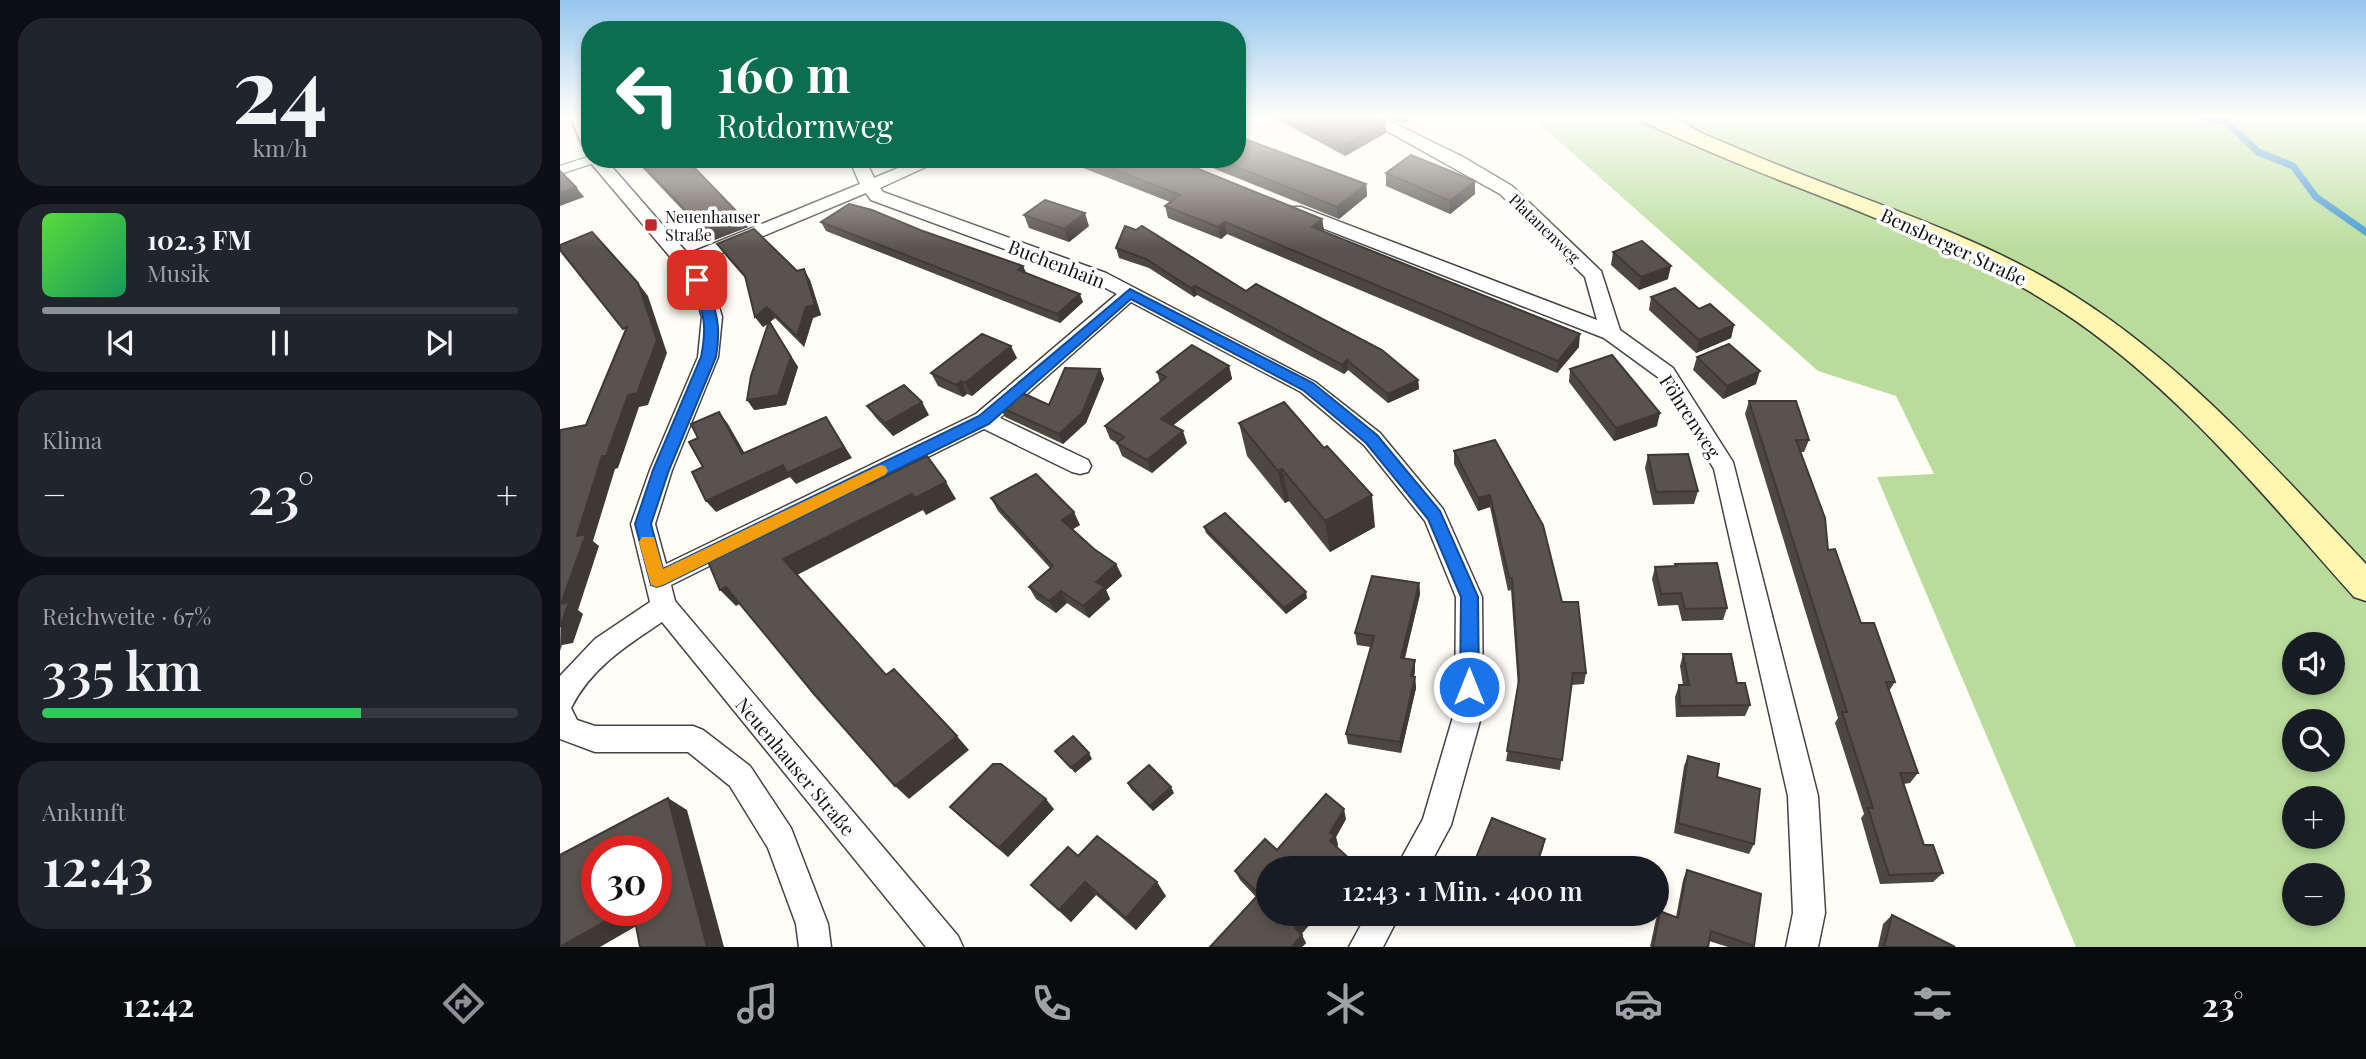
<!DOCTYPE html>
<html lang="de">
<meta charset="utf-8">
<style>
:root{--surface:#171b24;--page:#20242c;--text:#f1f3f6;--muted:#9ea1a6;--line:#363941;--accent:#8c9099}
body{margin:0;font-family:"Playfair Display",serif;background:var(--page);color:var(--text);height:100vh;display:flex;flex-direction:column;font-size:26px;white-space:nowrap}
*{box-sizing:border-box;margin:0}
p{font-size:23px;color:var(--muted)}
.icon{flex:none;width:38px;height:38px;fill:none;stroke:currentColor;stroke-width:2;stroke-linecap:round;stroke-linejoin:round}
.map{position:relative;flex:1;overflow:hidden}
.drawer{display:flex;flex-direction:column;gap:18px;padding:18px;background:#0d0f14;width:560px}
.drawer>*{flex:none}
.hud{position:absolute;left:21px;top:21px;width:665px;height:147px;border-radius:28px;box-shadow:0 4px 10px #0003;background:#0b6e4f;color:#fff;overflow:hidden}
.fabs{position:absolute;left:1722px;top:632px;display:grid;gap:14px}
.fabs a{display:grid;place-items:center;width:63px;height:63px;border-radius:50%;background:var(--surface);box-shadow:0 4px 10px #0003;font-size:35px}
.speed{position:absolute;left:21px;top:835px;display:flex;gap:14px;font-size:35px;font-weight:700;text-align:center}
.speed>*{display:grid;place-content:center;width:91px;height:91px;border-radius:50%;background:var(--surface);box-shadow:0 4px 10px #0003;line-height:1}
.speed .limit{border:10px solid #d22;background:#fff;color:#111}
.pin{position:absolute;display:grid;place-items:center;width:60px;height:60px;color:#fff;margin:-30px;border-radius:14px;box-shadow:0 4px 10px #0006}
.me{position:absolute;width:77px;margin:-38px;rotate:0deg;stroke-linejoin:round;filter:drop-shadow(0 0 5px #0008)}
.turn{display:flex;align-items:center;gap:24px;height:147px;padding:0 21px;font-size:32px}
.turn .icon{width:91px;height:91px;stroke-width:2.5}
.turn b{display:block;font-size:49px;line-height:60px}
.big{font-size:52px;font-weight:600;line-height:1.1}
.drawer .card{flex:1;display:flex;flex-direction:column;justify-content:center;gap:10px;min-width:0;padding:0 24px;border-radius:28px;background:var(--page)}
.drawer .dial{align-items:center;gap:0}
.dial b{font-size:91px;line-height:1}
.song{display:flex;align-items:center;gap:21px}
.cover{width:84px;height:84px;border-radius:10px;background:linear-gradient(135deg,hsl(110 70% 55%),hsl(150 70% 35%))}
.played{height:7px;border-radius:4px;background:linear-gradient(90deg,var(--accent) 50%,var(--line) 50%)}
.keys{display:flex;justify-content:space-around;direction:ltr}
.heat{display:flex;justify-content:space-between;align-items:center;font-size:38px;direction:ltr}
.charge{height:10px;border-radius:5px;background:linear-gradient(90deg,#34c759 67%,var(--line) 0)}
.trip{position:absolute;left:696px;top:856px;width:413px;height:70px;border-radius:35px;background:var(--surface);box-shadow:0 4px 10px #0003;font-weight:600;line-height:70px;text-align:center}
.tabs{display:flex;height:112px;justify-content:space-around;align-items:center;background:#090b0e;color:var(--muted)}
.tabs .icon{width:49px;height:49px}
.tabs .selected{color:var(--accent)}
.tabs b{font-size:32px;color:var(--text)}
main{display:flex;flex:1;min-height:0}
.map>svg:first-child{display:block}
</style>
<main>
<section class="drawer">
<div class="card dial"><b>24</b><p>km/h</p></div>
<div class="card">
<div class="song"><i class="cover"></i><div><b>102.3 FM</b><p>Musik</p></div></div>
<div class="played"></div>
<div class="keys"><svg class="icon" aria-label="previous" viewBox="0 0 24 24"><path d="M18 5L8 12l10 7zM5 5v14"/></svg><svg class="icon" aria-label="pause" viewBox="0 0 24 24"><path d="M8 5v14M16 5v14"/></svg><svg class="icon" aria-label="next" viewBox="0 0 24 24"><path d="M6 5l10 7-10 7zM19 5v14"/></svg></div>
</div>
<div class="card"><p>Klima</p>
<div class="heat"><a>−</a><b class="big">23°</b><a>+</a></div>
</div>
<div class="card"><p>Reichweite · 67%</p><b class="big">335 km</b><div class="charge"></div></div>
<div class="card"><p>Ankunft</p><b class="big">12:43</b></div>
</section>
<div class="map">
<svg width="1806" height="947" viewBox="0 0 1806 947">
<rect width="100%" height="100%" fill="#fffdf5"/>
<path fill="#b9dc9c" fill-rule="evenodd" d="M 977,116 L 1806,116 L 1806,947 L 1516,947 L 1317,477 L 1374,474 L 1336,396 L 1258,371 L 983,127 ZM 1734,644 L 1773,644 L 1773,682 L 1734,682 ZM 1734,721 L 1773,721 L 1773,760 L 1734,760 ZM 1734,798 L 1773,798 L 1773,836 L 1734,836 ZM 1734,875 L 1773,875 L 1773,914 L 1734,914 Z"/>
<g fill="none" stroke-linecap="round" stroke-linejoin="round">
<polyline stroke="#3f96cf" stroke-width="7" points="1644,116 1666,122 1698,152 1733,166 1756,197 1806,232"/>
<defs>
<polyline id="service" points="0,170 34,159"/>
<g id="minor">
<polygon points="10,116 26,116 30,125 30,150 22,145"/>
<polygon points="800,116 820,116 903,157 952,186 1041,271 1060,330 1113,368 1173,462 1258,796 1265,913 1258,947 1226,947 1233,913 1228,796 1154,469 1099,378 1044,338 729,215 726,211 729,207 741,207 1037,320 1025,277 940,194"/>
<path d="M 30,156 L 30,159 L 45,159 L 128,254 L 300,184 L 289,159 L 305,159 L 314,178 L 360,159 L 383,159 L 320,188 L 323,192 L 546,273 L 755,382 L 820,433 L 883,509 L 922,597 L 923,710 L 891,825 L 868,868 L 836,868 L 863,819 L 895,710 L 896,597 L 865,521 L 804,445 L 741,392 L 571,302 L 440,418 L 528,460 L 531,466 L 528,472 L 520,474 L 512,472 L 424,429 L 111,585 L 115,601 L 398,936 L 403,947 L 366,947 L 102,622 C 66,646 31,668 11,708 L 17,720 L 35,726 L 133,726 L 143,730 L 190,766 L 231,828 L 268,924 L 271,947 L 239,947 L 236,924 L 208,848 L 170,786 L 128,752 L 35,752 L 0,739 L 0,676 L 35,639 L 90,602 L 71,524 L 90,470 L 138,357 L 142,317 L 137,300 L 117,265 L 30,162 L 28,159 ZM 306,193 L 311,200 L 532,281 L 557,294 L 416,414 L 106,564 L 95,524 L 112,470 L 158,357 L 162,317 L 157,300 L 136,264 Z"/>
<polygon points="807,914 840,914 823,947 789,947"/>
</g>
<path id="secondary" d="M 1080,116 C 1088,116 1098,115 1106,116 C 1119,118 1133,129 1144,134 C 1174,147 1203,159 1233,171 C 1329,209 1431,241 1518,298 C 1629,369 1716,469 1806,564 L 1806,601 L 1794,597 C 1703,495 1614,384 1498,309 C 1370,226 1218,188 1082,121 Z"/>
</defs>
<use href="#service" stroke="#444" stroke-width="10"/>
<use href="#minor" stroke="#444" stroke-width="3"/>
<use href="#secondary" stroke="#333" stroke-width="3"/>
<use href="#service" stroke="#fff" stroke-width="8"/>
<use href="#minor" fill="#fff" fill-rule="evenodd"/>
<use href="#secondary" fill="#fff6b0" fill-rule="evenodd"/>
</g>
<g fill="#4d4742">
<polygon points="711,116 814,116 825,122 826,133 785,156"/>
<polygon points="826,116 855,116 842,124"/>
<polygon points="74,159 126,159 188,227 152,241"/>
<polygon points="500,159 614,159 762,219 764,231 1019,347 997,373 667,234 661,239 608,218 605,206 610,202"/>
<polygon points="630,159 677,159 806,184 807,196 779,219"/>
<polygon points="826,173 915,181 915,194 890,214 826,186"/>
<polygon points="464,215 529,226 509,242 469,228"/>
<polygon points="261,222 360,230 463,266 466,273 523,302 500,323 266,231"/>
<polygon points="157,244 237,271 250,280 261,315 253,318 244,347 215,318 210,322 238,367 226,405 194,410 209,323 203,327 195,317 186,279 165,255"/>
<polygon points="556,248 686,291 858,380 859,389 828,403 788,370 784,374 637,295 634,297 589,268 559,258"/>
<polygon points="1053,252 1108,279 1079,290 1051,265"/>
<polygon points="1091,297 1139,309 1174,325 1171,338 1136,353 1089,310"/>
<polygon points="1137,357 1196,384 1163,399 1133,370"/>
<polygon points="457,358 412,396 407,394 403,397 378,386 371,373"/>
<polygon points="669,366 672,379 613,425 627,443 592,473 562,456 557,443 550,439 545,426 600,382 597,372"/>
<polygon points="540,369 544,379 526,423 503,444 445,417 440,407 489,405"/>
<polygon points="1010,369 1097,426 1054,441 1009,382"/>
<polygon points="1189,401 1249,440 1244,452 1241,452 1268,550 1301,623 1335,682 1329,691 1358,773 1350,783 1343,784 1364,845 1383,873 1373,882 1320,884 1301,818 1304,814 1275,723 1278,718 1185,414"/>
<polygon points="307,406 369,415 333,436 316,418"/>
<polygon points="679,423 815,527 770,552 729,501 725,503 687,456"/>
<polygon points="935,440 1002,602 1026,673 1024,684 1011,685 1000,770 946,761 958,687 951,590 948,591 930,507 918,511 894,464 894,451"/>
<polygon points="1088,455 1138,491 1134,504 1093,505 1085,468"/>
<polygon points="431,498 520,525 513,529 534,549 556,564 562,576 546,590 550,599 529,618 507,603 496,613 476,599 469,587 490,568 438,511"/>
<polygon points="644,527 747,598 726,614 646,533"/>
<polygon points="1115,564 1167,608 1163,620 1122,621 1118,605 1098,606 1092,579 1095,567 1115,566"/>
<polygon points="859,583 860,594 845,658 855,660 855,671 854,676 855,677 856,688 841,753 788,744 786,734 811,647 797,645 795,633"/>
<polygon points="1123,654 1177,683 1190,705 1185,716 1116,717 1115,697 1119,685 1123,685 1120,666"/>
<polygon points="1128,756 1157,777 1194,844 1189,854 1114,833 1124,766"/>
<polygon points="568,783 614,793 593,811 571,789"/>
<polygon points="390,807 494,809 448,857 400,817"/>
<polygon points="786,819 776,837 778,845 741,934 746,943 742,947 649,947 696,897 680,880 675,871"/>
<polygon points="518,856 606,896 576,930 536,895 511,922 471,885"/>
<polygon points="1127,870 1194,946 1193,947 1168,947 1149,941 1148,947 1090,947 1096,919 1100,911 1116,917 1123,880"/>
<polygon points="926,914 960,914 956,926"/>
<polygon points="1332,915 1395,947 1318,947 1323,924"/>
</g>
<g fill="#3f3936">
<polygon points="842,116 855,116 842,124"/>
<polygon points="825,122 826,133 785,156 784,145"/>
<polygon points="226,159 231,159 229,165"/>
<polygon points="915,181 915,194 890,214 890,201"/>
<polygon points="806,184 807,196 779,219 777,207"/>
<polygon points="16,187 24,197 0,206 0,193"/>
<polygon points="525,213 529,226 509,242 504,229"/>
<polygon points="180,215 188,227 152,241 144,230"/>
<polygon points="762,219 764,231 752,227"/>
<polygon points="665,222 667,234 661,239 658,227"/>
<polygon points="463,266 467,275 458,270"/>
<polygon points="1111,266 1108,279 1079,290 1081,277"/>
<polygon points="244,269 250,280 261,315 253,318 244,347 237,336"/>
<polygon points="78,283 88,296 107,353 88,405 79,407 58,468 55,469 33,541 39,546 18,610 23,614 13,643 2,645 0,651 1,604"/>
<polygon points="635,286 637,295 634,297 631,288"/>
<polygon points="520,294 523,302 500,323 497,314"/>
<polygon points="207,307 215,318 210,322 238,367 226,405 194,410 187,400 210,322 203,327 195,317"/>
<polygon points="1174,325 1171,338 1136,353 1139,340"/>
<polygon points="1020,334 1019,347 997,373 998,361"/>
<polygon points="451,346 457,358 412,396 405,383"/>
<polygon points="787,360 788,370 784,374 782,365"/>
<polygon points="669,366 672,379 606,431 601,419"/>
<polygon points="540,369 544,379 526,423 503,444 499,434"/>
<polygon points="1200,371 1196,384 1163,399 1167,386"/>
<polygon points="858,380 859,389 828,403 828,394"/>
<polygon points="401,381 407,394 403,397 396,385"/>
<polygon points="362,402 369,415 333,436 325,423"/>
<polygon points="159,412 168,424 192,466 182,454"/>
<polygon points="1100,413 1097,426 1054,441 1056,428"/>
<polygon points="266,417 292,458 236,484 230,477 156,512 146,501"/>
<polygon points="623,431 627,443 592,473 587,460"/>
<polygon points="722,469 729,501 725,503 718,471"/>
<polygon points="386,482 396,499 366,515 363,510 237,575 223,559 352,494"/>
<polygon points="812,495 815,527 770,552 765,521"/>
<polygon points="930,495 930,507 918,511 918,498"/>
<polygon points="514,512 520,525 508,532 502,520"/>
<polygon points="556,564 562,576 546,590 550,599 529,618 523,606 536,582"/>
<polygon points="859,583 860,594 842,669 841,658"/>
<polygon points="166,587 181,603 176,606 160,590"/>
<polygon points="501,591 507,603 496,613 489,601"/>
<polygon points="746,592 747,598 726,614 724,608"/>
<polygon points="855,660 855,671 852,687 851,676"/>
<polygon points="855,677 856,688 841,753 840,742"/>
<polygon points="397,736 409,750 349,799 335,786"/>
<polygon points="529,753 532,759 515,773 511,768"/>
<polygon points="611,787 614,793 593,811 590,806"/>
<polygon points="108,798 127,810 164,947 147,947"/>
<polygon points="486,799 494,809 448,857 439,848"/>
<polygon points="784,809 786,819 776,837 778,845 773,851 770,841 770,833"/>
<polygon points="985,839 983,849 976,868 975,868"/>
<polygon points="793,862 795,868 788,868"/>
<polygon points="525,882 536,895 511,922 499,910"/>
<polygon points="597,882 606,896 576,930 566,918"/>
<polygon points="65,910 79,910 92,917 40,947 0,947"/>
<polygon points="748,914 759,914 739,937 735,928"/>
<polygon points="742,935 746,943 742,947 732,947"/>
</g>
<g fill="#5a524d" stroke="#3f3936" stroke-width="2">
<polygon points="730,116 814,116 825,122 784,145"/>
<polygon points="677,136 806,184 777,207 657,159 677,159"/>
<polygon points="851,155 915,181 890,201 826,173"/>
<polygon points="77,159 126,159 180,215 144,230"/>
<polygon points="527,159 614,159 762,219 752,227 1020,334 998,361 665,222 658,227 605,206 620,195"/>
<polygon points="0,171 16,187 0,193"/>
<polygon points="485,200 525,213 504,229 464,215"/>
<polygon points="289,204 312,210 360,230 463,266 458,270 520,294 497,314 261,222"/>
<polygon points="565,226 576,230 582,226 686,291 696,284 822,350 858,380 828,394 787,360 782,365 635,286 631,288 586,259 556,248"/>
<polygon points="194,229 237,271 244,269 255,305 246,307 237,336 207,307 195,317 185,276 157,244"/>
<polygon points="32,232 78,283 97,340 77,393 68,395 46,456 42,456 17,536 26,534 1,604 9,602 0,627 0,431 1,430 26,425 67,327 63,329 0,250 0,245"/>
<polygon points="1082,241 1111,266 1081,277 1053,252"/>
<polygon points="1115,288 1139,309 1150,304 1174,325 1139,340 1091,297"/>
<polygon points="209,321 231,357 218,395 187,400 191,376"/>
<polygon points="422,334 451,346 405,383 401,381 396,385 371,373"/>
<polygon points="1169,344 1200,371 1167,386 1137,357"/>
<polygon points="632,345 669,366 601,419 623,431 587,460 557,443 564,437 545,426 606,377 597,372"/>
<polygon points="1052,355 1100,413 1056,428 1010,369"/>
<polygon points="505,368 540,369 522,413 499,434 440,407 458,391 489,405"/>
<polygon points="344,385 362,402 325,423 307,406"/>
<polygon points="1189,401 1236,401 1249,440 1236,440 1265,518 1268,550 1275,549 1301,623 1314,623 1335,682 1326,682 1358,773 1340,773 1364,845 1373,845 1383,873 1329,875 1308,808 1313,808 1282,712 1287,712"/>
<polygon points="724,402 764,448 767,446 812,495 765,521 722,469 718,471 679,423"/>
<polygon points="159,412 182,454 266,417 284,447 227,473 223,465 146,501 132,472 143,467 129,442 138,438 131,424"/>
<polygon points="935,440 983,525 1002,602 1018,602 1026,673 1013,673 1002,760 947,751 959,680 952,578 949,578 930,495 918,498 894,451"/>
<polygon points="1128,454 1138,491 1096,492 1088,455"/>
<polygon points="367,456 386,482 355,498 352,494 223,559 326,675 334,669 397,736 335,786 254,694 166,587 160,590 146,557 305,479 308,485"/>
<polygon points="476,474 514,512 502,520 534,549 556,564 536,582 545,587 523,606 501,591 489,601 469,587 493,566 431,498"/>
<polygon points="665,513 746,592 724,608 644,527"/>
<polygon points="1157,563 1167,608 1125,609 1121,593 1101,594 1095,567 1116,566 1115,564"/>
<polygon points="812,576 859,583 841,658 855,660 851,676 855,677 840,742 786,734 814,636 795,633"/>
<polygon points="1123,654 1171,654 1177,683 1185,683 1190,705 1120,706 1119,685 1129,685"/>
<polygon points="513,736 529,753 511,768 495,751"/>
<polygon points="1128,756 1159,764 1157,777 1200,789 1194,844 1118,823"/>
<polygon points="433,764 441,764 486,799 439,848 390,807"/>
<polygon points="589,765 611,787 590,806 568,783"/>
<polygon points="766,794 784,809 770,833 775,835 770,841 793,862 788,868 709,868 709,914 748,914 735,928 742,935 732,947 650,947 699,894 675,871 705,839 717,850"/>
<polygon points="108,798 147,947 80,947 73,910 96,910 96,850 37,850 37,910 65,910 0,947 0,855"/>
<polygon points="932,818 985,839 975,868 912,868"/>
<polygon points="537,836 597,882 566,918 525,882 499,910 471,885 508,847 518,856"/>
<polygon points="1127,870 1201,894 1194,946 1151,931 1148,947 1093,947 1100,911 1118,918"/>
<polygon points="948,914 959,914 957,917"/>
<polygon points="1332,915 1395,947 1324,947"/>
</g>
<linearGradient id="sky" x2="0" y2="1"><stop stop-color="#95c6ee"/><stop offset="0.47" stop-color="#fffefa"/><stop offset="1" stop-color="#fffefa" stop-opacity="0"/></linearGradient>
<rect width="1806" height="249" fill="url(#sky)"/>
<path fill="#1a73e8" stroke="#114b97" stroke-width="2" d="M 137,276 C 145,279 146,286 149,294 C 159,317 160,333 156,357 L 109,470 L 91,524 L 103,569 L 419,416 L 570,289 L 753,383 L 817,435 L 880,511 L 918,597 L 919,687 L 916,693 L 909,696 L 903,693 L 900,687 L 901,597 L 868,519 L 806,443 L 743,390 L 571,299 L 429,424 L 103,585 L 97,587 L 91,585 L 75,524 L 93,470 L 141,357 C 148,322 143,312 130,280 Z"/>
<polygon fill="#f59e0b" points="320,465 325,466 328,471 325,475 103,585 97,587 91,585 79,542 82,537 94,537 103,569"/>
<rect fill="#c4262e" stroke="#fff" stroke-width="2.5" x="84" y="218" width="14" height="14" rx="3.5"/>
<g text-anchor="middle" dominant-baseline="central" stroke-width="7" stroke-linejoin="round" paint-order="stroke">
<g font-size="16" fill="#111" stroke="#fff" text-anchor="start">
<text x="105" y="216">Neuenhauser<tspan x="105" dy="18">Straße</tspan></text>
</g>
<g font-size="16" fill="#111" stroke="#fff">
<text transform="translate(985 228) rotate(44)">Platanenweg</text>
</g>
<g font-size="19" fill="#111" stroke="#fff">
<text transform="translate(1394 246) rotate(25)">Bensberger Straße</text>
<text transform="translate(497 263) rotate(21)">Buchenhain</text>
<text transform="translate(1131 416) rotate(57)">Föhrenweg</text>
<text transform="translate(236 766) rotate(50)">Neuenhauser Straße</text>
</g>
</g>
</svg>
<div class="fabs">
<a><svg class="icon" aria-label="sound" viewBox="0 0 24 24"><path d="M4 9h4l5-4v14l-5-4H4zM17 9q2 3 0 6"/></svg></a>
<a><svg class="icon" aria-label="search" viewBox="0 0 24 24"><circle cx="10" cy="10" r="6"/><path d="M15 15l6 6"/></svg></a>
<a>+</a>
<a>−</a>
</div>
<div class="speed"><div class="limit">30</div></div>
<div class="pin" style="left:137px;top:280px;background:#d93025"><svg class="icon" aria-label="arrive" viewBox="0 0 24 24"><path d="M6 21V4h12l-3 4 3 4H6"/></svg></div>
<svg class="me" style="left:909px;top:687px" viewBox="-20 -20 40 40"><circle r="17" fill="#1a73e8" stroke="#fff" stroke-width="3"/><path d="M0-11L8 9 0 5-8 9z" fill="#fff"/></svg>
<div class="trip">12:43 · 1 Min. · 400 m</div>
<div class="hud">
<div class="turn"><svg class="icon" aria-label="left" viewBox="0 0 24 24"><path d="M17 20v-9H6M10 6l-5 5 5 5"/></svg><div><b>160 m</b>Rotdornweg</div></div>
</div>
</div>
</main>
<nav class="tabs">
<b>12:42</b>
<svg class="icon selected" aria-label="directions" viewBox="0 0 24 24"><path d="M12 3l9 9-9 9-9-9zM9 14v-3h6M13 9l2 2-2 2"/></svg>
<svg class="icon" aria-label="music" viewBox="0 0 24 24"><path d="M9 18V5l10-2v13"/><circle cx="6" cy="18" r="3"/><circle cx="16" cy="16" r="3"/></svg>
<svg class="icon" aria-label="phone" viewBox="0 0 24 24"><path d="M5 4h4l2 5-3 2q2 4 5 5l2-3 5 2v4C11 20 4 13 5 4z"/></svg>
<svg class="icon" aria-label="climate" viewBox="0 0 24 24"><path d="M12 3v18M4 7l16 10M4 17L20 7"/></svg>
<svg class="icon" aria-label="car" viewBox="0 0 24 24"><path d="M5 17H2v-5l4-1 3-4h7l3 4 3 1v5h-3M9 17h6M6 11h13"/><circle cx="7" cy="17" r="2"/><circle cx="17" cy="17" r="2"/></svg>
<svg class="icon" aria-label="filters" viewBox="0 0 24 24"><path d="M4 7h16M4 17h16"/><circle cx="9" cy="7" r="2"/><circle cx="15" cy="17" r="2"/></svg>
<b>23°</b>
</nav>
